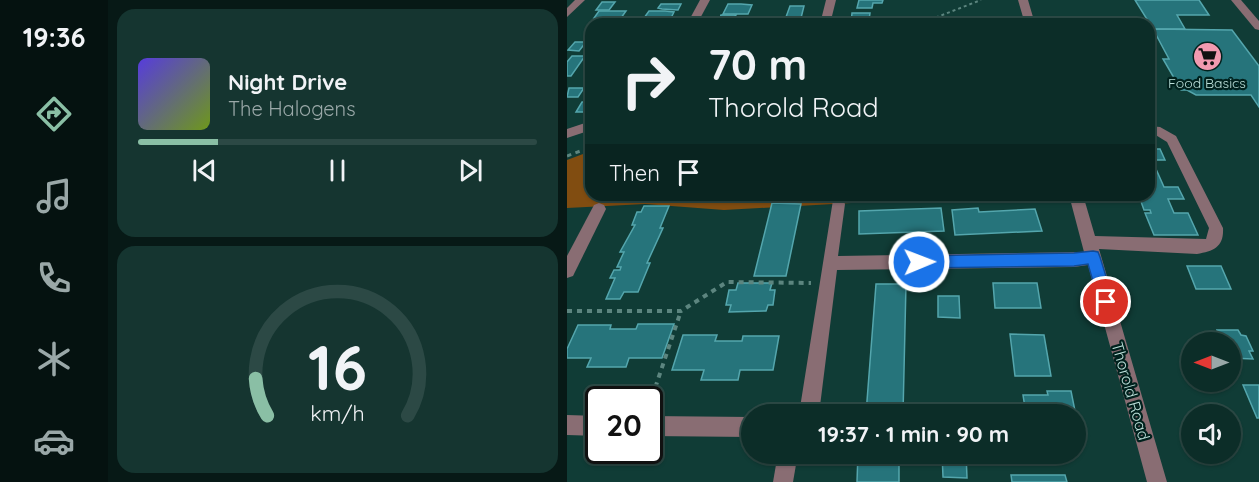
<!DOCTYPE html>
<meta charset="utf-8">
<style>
:root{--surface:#0c2d28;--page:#153530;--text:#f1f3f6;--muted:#9aa8a8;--line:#2c4945;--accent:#8abfa5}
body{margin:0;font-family:Quicksand,sans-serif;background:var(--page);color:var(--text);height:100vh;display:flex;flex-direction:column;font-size:22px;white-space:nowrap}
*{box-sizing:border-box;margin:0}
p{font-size:20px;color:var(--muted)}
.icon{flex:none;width:33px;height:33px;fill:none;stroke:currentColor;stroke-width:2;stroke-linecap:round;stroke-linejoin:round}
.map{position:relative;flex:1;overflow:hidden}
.sheet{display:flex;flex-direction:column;gap:9px;padding:9px;background:#071916;width:459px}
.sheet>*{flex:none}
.guide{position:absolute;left:18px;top:18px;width:570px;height:183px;border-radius:18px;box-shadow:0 2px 4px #0004,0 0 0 2px var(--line);background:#0c2d28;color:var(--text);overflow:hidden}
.needle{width:39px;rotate:270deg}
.controls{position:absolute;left:614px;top:332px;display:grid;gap:12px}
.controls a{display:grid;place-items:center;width:60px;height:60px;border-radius:50%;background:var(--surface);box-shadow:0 2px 4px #0004,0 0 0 2px var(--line);font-size:30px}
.speed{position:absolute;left:18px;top:386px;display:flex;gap:12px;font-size:30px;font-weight:700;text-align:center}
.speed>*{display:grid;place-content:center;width:78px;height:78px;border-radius:50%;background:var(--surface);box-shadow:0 2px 4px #0004,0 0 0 2px var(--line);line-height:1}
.speed .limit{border:3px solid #111;border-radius:9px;background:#fff;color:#111}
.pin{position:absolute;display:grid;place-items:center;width:51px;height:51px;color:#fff;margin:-26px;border:3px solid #fff;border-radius:50%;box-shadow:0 2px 6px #0007}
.me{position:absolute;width:66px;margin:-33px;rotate:89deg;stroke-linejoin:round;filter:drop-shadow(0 0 4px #0008)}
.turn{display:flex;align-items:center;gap:21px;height:126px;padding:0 24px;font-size:27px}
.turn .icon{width:78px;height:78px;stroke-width:2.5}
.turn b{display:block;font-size:42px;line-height:51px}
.then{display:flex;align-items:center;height:57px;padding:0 24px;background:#0003;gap:12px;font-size:22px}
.sheet .card{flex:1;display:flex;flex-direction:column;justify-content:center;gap:9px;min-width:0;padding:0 21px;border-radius:18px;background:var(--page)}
.sheet .dial{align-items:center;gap:0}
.dial svg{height:156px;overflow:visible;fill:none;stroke:var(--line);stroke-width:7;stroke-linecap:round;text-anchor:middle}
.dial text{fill:var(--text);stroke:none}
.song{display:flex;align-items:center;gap:18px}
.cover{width:72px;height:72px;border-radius:9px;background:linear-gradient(135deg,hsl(250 70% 55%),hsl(80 70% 35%))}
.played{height:6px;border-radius:3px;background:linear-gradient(90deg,var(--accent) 20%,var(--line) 20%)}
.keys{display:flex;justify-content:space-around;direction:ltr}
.trip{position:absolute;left:174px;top:404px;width:345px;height:60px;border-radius:30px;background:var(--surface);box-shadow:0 2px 4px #0004,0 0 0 2px var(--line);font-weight:700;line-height:60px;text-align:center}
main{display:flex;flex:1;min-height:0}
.dock{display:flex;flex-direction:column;width:108px;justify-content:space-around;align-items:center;background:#051210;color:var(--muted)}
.dock .icon{width:42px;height:42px}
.dock .selected{color:var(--accent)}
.dock b{font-size:27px;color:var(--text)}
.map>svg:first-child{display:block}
</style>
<main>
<nav class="dock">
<b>19:36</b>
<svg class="icon selected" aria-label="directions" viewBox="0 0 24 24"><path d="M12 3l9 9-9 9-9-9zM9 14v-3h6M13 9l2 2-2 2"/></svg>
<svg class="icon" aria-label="music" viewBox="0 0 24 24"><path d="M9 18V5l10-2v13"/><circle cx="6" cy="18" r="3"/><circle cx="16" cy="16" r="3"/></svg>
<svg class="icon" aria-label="phone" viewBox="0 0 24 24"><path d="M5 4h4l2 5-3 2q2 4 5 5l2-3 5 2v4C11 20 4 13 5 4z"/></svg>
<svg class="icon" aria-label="climate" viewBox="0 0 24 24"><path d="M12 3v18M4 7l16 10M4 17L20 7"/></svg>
<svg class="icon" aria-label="car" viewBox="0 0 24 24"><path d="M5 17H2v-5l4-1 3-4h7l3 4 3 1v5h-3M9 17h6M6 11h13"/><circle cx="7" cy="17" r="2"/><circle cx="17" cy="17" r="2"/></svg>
</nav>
<section class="sheet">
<div class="card">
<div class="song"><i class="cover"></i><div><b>Night Drive</b><p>The Halogens</p></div></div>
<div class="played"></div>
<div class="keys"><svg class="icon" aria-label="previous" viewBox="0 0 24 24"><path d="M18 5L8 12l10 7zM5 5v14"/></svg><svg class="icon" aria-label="pause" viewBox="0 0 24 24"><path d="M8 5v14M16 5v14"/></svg><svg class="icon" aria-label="next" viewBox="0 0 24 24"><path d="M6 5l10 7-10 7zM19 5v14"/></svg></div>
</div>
<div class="card dial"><svg viewBox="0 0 100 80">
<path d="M14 69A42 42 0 1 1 86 69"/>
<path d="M14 69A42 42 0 0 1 8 50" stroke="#8abfa5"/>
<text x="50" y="56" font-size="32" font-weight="700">16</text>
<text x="50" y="72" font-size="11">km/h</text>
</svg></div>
</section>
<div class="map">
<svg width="692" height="482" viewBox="0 0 692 482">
<rect width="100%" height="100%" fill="#103c36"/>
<polygon fill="#814d11" points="24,151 24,195 365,195 338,200 157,210 78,204 0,208 0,160"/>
<g fill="#26747b" stroke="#54a6ad" stroke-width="1.5">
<polygon points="292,0 316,0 315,3 306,3 305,8 290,8"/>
<polygon points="568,0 632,0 642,15 610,15 618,29 586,29"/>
<polygon points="35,2 48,2 42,10 29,10"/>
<polygon points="94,4 114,4 111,10 95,9 91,8"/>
<polygon points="161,4 174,4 185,5 181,14 156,14"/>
<polygon points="223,6 237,6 234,18 219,17"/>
<polygon points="32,11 59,11 54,18 27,18"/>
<polygon points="82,11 98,11 107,12 104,18 77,18"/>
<polygon points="285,13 303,13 302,20 296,20 295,24 284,24"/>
<polygon points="154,15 169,15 167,18 174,18 172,24 151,24"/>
<polygon points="586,29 665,30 692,66 692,107 684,95 629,95 620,90 614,90 596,59 602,59"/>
<polygon points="8,42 19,42 12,51 1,50"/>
<polygon points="5,56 18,56 4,76 0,76 0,62"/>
<polygon points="2,88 17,88 11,97 0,97"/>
<polygon points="15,102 24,102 24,112 9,112"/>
<polygon points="582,149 593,149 598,160 585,160 597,187 611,187 617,199 601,199 607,213 621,213 631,235 587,235 578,213 584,213 583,210 577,210 572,196 582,195"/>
<polygon points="205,203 234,204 219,276 187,276"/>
<polygon points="77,206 102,206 93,228 96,228 80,263 83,263 71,292 57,292 53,299 39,299 48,278 43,278 47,270 53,270 54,267 50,267 57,252 53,252 68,225 65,225 70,212 74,212"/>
<polygon points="374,208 377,231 292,234 292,211"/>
<polygon points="411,208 412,212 468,209 475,231 388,235 385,210"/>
<polygon points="620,266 654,266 664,289 629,289"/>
<polygon points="171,283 205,283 203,290 208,290 206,305 201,305 199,311 162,312 164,305 159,305 162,290 169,290"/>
<polygon points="426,283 470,283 474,308 428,308"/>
<polygon points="309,284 339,284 336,414 299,414"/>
<polygon points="371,296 392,296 393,318 371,317"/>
<polygon points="71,324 107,324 95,358 62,358 59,367 20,367 24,358 0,358 0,349 11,325 44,325 43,329 69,329"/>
<polygon points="650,330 671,330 674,335 679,336 686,351 682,351 686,359 663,358 663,342 655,342"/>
<polygon points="443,334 477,335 484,376 448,376"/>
<polygon points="116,335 150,335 148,341 175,341 176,336 212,336 206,370 173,370 171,380 134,380 137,370 105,370"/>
<polygon points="676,385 692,385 692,418 690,418"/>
<polygon points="480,391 504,391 508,411 502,411 502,414 459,414 456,395 481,395"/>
<polygon points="291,453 332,453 332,482 290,482"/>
<polygon points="375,453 399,453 400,478 376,477"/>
<polygon points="444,475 498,475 500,482 445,482"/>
</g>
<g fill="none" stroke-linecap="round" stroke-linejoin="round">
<polyline stroke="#5c857f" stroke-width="2" stroke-dasharray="3 3" stroke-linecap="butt" points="352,24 414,0"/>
<polyline stroke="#5c857f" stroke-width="3" stroke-dasharray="4.5 4.5" stroke-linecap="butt" points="0,156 24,147"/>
<g stroke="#5c857f" stroke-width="4" stroke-dasharray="5 5" stroke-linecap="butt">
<polyline points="0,311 114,311 160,282 244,283"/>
<polyline points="82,406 114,311"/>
</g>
<g fill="#896d73" fill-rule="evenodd">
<polygon points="8,0 18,0 0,17 0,8"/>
<polygon points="133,0 143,0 130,24 120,24"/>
<polygon points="259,0 269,0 263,24 253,24"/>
<polygon points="451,0 461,0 468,24 458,24"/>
<polygon points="664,0 674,0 692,21 692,30 688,29"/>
<polygon points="422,16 428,16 431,24 421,24"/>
<polygon points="24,121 24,130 0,138 0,129"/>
<path d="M 582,126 L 593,127 L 609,136 L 656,228 C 657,247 647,251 630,254 L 532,249 L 600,482 L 580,482 L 521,265 L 507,267 L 270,270 L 252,414 L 232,414 L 266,200 L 276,200 L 278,204 L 271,256 L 517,252 L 502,195 L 516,195 L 528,236 L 639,239 L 642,228 L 600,142 L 587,134 L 582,134 Z"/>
<polygon points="32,203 37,205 39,209 6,276 0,278 0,256 27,205"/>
<polygon points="0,415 32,416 32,436 0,435"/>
<polygon points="82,416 184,417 184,437 82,436"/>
<polygon points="211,453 231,453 226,482 206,482"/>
</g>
</g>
<polygon fill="#1a73e8" stroke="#114b97" stroke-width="1.5" points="526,251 531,252 533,257 547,302 544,307 539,309 534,307 532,302 521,264 507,266 352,268 347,266 345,262 347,257 352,256 507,253"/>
<defs>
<symbol id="supermarket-disc" viewBox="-11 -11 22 22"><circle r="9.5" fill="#f29ab0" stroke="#00211d"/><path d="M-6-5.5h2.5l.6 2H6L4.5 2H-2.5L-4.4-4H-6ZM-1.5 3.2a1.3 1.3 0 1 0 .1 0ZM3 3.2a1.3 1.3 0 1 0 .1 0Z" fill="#111"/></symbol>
</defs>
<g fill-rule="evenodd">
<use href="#supermarket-disc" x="624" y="40" width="33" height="33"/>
</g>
<g text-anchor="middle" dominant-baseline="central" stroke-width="4.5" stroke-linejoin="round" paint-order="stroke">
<g font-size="14" fill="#badfd9" stroke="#00211d">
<text x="640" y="83">Food Basics</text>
</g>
<g font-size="16" fill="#badfd9" stroke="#00211d">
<text transform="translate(564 391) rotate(74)">Thorold Road</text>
</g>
</g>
</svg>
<div class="controls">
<a><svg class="needle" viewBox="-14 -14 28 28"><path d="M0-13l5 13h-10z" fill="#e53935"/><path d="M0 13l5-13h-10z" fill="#9aa8a8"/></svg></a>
<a><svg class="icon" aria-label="sound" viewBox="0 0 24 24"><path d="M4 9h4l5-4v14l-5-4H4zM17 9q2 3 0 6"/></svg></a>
</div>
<div class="speed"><div class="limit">20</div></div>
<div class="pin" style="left:539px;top:302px;background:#d93025"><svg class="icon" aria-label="arrive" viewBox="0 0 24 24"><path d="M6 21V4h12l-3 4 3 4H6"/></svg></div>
<svg class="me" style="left:352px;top:262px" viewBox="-20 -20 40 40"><circle r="17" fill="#1a73e8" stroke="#fff" stroke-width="3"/><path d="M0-11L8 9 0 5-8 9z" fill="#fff"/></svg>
<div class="trip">19:37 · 1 min · 90 m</div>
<div class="guide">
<div class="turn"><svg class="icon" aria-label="right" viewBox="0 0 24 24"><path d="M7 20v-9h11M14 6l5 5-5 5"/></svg><div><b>70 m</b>Thorold Road</div></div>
<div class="then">Then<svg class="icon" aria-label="arrive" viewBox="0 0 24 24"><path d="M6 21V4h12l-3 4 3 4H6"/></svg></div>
</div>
</div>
</main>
